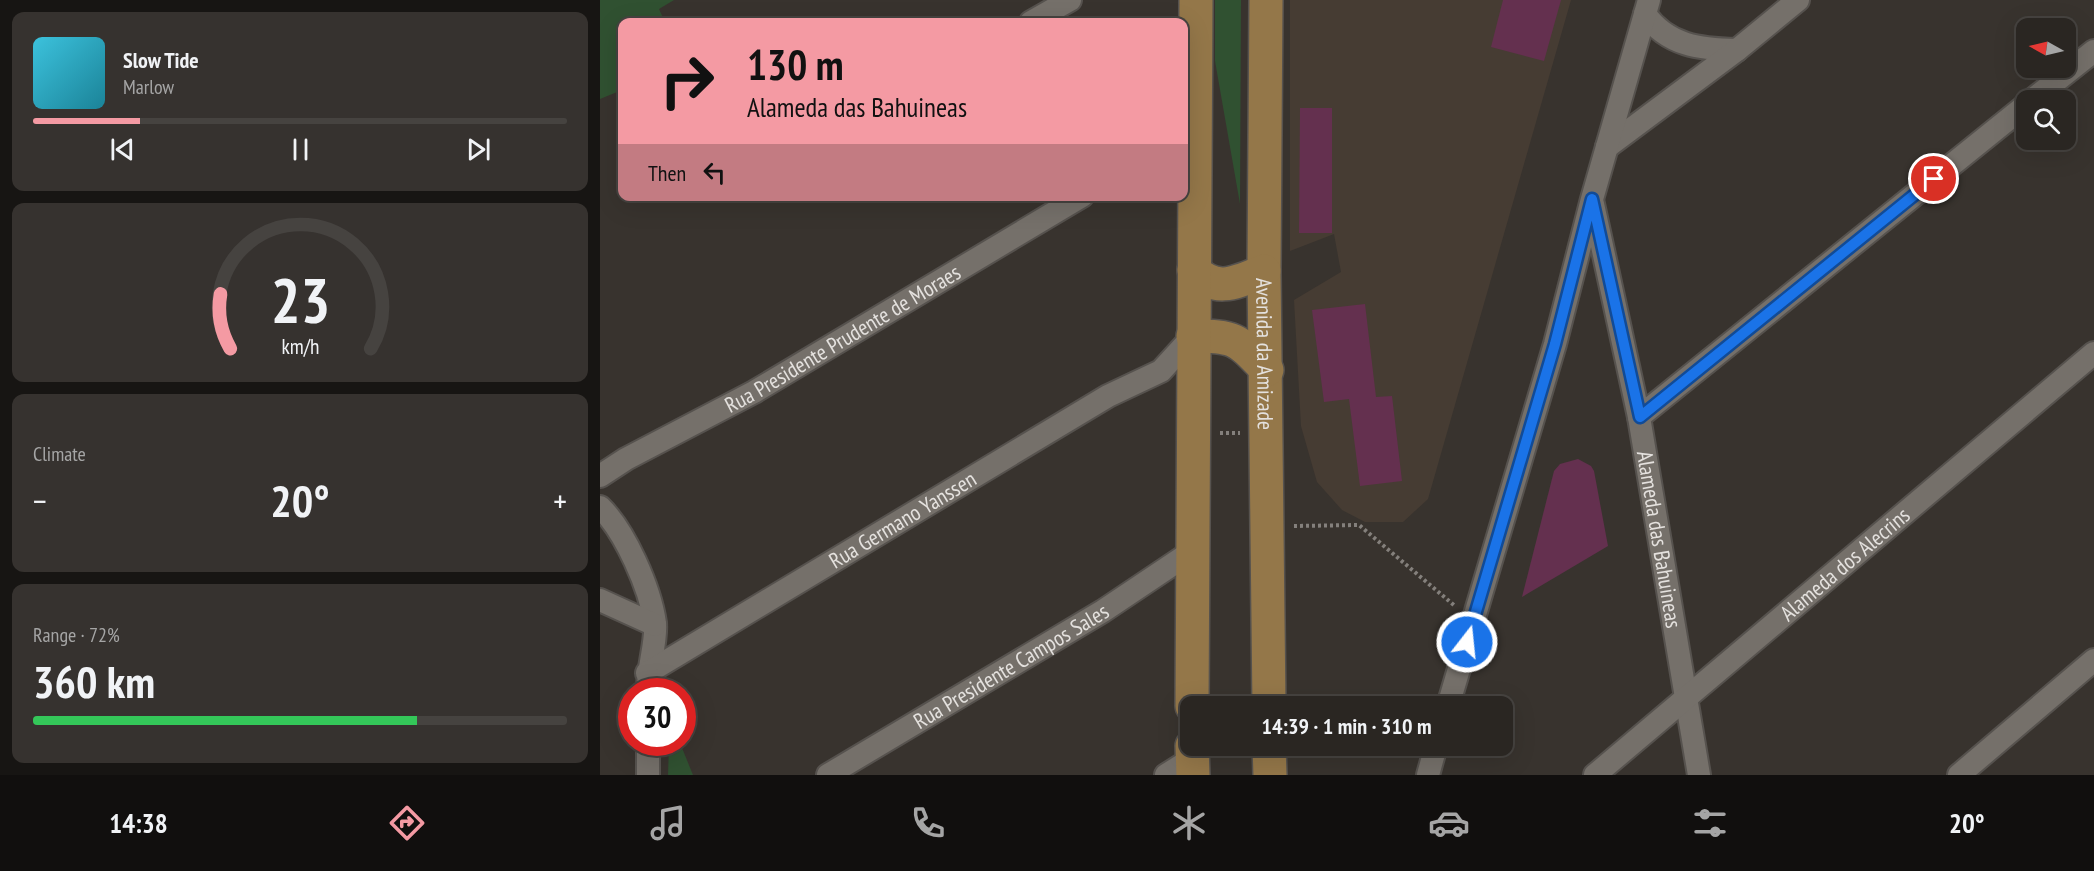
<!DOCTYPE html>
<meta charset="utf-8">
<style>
:root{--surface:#2a2622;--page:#36322f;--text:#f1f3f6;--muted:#a5a5a5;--line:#464340;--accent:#f49aa3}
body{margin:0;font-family:"PT Sans Narrow",sans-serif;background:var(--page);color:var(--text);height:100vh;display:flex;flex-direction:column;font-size:22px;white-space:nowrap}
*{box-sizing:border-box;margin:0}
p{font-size:20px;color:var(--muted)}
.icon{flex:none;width:33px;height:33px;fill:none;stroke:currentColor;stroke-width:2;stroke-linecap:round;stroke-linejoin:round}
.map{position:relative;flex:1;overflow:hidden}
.details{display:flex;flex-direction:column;gap:12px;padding:12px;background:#171513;width:600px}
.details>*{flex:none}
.top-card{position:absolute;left:18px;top:18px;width:570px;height:183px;border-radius:12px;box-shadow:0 6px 24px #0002,0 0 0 2px var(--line);background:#f49aa3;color:#111;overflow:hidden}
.needle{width:39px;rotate:278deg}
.fabs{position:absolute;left:1416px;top:18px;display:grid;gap:12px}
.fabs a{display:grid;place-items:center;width:60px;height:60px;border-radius:12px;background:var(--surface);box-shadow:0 6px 24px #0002,0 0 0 2px var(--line);font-size:30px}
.speed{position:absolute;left:18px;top:678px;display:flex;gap:12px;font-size:30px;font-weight:700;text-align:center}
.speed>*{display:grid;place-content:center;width:78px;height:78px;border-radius:50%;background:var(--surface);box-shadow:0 6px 24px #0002,0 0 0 2px var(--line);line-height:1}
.speed .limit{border:9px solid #d22;background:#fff;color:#111}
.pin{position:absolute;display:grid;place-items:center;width:51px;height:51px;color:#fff;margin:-26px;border:3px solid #fff;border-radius:50%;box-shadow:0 2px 6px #0007}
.me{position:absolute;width:66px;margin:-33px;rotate:16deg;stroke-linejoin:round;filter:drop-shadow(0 0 4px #0008)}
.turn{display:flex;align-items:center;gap:21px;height:126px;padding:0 30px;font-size:27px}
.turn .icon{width:78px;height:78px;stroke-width:2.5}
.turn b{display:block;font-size:42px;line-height:51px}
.then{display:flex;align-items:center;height:57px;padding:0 30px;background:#0003;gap:12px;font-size:22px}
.big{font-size:45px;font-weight:600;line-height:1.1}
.details .tile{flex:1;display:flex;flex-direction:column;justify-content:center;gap:9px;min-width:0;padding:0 21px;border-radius:12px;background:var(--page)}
.details .dial{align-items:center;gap:0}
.dial svg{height:156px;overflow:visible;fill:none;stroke:var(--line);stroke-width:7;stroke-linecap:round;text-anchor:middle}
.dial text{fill:var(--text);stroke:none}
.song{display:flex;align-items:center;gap:18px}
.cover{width:72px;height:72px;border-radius:9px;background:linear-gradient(135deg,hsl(190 70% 55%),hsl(190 70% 35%))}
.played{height:6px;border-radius:3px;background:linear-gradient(90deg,var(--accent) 20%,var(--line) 20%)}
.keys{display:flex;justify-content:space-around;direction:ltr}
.heat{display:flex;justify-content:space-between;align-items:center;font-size:33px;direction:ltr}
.charge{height:9px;border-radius:4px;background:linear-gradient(90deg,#34c759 72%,var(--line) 0)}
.trip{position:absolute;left:580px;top:696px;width:333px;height:60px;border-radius:12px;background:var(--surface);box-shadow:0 6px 24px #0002,0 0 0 2px var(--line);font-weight:600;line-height:60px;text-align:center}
.tab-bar{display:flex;height:96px;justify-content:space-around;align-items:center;background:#110f0e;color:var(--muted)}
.tab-bar .icon{width:42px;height:42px}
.tab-bar .active{color:var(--accent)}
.tab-bar b{font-size:27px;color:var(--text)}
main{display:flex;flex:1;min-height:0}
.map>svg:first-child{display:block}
</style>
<main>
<section class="details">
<div class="tile">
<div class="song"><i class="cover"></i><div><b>Slow Tide</b><p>Marlow</p></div></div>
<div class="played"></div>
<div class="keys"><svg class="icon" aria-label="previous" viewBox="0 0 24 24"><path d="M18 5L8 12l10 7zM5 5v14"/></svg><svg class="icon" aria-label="pause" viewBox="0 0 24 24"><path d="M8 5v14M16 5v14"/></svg><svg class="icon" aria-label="next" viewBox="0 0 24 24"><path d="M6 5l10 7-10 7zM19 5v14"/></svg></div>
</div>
<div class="tile dial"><svg viewBox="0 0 100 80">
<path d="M14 69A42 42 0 1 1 86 69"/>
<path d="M14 69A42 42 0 0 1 9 41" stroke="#f49aa3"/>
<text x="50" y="56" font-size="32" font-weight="700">23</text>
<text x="50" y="72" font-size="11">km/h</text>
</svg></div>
<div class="tile"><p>Climate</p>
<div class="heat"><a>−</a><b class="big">20°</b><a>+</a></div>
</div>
<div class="tile"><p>Range · 72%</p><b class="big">360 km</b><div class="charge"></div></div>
</section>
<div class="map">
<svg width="1494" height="775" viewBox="0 0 1494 775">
<rect width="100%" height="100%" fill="#38332e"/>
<polygon fill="#463c33" points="690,0 971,0 828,499 803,522 765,522 742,510 717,482 701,426 694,300 741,272 734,234 690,251"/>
<g fill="#305131">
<polygon points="0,0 74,0 59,9 65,22 22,22 22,90 0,99"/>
<polygon points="615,0 641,0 640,204 615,61"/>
<polygon points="69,743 80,743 93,775 68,775"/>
</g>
<g fill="#64304f">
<polygon points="903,0 961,0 944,61 891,47"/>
<polygon points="700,108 732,108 732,233 699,233"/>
<polygon points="765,304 776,397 792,396 802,481 760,486 749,399 724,402 712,310"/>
<polygon points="978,459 991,466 994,471 1008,546 922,597 954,471 960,464"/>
</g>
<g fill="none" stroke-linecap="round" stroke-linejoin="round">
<defs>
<g id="street">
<path d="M 1045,14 C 1068,46 1100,49 1137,50"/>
<polyline points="431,22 470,0"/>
<polyline points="1432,100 1494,51"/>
<polyline points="1007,147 1137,50 1198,0"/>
<path id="s1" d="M 993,204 L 1039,417 L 1099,775"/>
<polyline points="1039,417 1426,105"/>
<path id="s2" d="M 0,476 L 26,459 L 154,392 L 482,196"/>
<path d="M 0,507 C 25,531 50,588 55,623 C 57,642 47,670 48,692"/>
<polyline points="0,600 55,625"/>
<path id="s3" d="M 47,673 L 508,396 L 561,371 L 593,336"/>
<polyline points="848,706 955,344 992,199 1049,0"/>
<polyline points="48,742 48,775"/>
<path id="s4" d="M 228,775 L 503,611 L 591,552"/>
<polyline points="566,775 593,758"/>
<polyline points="828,775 836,746"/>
<path id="s5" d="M 995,775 L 1494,353"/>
<polyline points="1359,775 1494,660"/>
</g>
<g id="primary">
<path id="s6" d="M 666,0 L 664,271 L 669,706"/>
<path d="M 594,270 C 616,294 637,282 664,271"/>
<path d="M 593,336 C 636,336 637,339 667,370"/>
<polyline points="592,706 596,0"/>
<polyline points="592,746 593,775"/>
<polyline points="669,746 670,775"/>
</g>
</defs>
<use href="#street" stroke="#56524e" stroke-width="26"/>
<use href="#primary" stroke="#56524e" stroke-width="36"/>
<g stroke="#84807c" stroke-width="4" stroke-dasharray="3 3" stroke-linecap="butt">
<polyline points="620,433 640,433"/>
<polyline points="694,526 759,525 855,606"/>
</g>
<use href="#street" stroke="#75706a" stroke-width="22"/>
<use href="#primary" stroke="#947749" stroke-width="33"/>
</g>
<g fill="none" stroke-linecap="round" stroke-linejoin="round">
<defs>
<polyline id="route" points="867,642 955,344 992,199 1040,417 1334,179"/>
</defs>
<use href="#route" stroke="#114b97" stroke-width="15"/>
<use href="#route" stroke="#1a73e8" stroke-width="10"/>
</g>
<g text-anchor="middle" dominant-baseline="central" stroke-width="6" stroke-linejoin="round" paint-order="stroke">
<g font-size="22" fill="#e4e1de" stroke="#2e2924">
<text stroke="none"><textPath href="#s2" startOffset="279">Rua Presidente Prudente de Moraes</textPath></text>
<text stroke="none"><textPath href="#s6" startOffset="354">Avenida da Amizade</textPath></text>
<text stroke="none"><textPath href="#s3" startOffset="298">Rua Germano Yanssen</textPath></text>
<text stroke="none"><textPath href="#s1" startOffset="342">Alameda das Bahuineas</textPath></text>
<text stroke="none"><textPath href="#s5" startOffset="327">Alameda dos Alecrins</textPath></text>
<text stroke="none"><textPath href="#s4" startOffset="213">Rua Presidente Campos Sales</textPath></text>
</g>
</g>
</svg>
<div class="fabs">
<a><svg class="needle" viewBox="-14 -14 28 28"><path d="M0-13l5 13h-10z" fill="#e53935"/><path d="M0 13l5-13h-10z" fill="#a5a5a5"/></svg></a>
<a><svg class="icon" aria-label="search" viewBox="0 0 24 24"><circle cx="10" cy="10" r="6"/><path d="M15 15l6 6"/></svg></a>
</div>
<div class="speed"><div class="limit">30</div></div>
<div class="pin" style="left:1334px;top:179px;background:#d93025"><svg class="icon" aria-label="arrive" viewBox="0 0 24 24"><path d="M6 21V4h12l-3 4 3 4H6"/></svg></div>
<svg class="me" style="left:867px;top:642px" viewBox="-20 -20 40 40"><circle r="17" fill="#1a73e8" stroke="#fff" stroke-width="3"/><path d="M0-11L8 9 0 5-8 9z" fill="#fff"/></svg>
<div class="trip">14:39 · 1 min · 310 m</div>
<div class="top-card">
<div class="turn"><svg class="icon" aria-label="right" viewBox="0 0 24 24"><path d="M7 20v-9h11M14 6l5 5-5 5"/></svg><div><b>130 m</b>Alameda das Bahuineas</div></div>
<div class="then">Then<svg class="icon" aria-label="left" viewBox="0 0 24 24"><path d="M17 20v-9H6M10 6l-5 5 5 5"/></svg></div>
</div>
</div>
</main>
<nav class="tab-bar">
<b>14:38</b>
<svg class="icon active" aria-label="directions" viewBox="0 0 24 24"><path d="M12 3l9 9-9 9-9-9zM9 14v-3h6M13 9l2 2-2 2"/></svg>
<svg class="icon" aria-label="music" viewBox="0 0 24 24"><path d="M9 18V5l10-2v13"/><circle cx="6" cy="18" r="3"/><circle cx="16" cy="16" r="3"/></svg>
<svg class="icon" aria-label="phone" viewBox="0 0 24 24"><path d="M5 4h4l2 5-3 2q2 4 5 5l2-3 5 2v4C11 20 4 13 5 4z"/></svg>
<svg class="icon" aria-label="climate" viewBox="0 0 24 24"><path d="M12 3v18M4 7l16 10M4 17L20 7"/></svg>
<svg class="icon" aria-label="car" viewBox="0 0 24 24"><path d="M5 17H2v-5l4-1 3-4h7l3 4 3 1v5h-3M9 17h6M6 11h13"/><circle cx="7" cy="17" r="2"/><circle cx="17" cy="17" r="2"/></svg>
<svg class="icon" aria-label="filters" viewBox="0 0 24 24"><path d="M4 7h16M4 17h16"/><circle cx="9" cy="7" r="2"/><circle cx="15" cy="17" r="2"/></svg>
<b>20°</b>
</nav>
